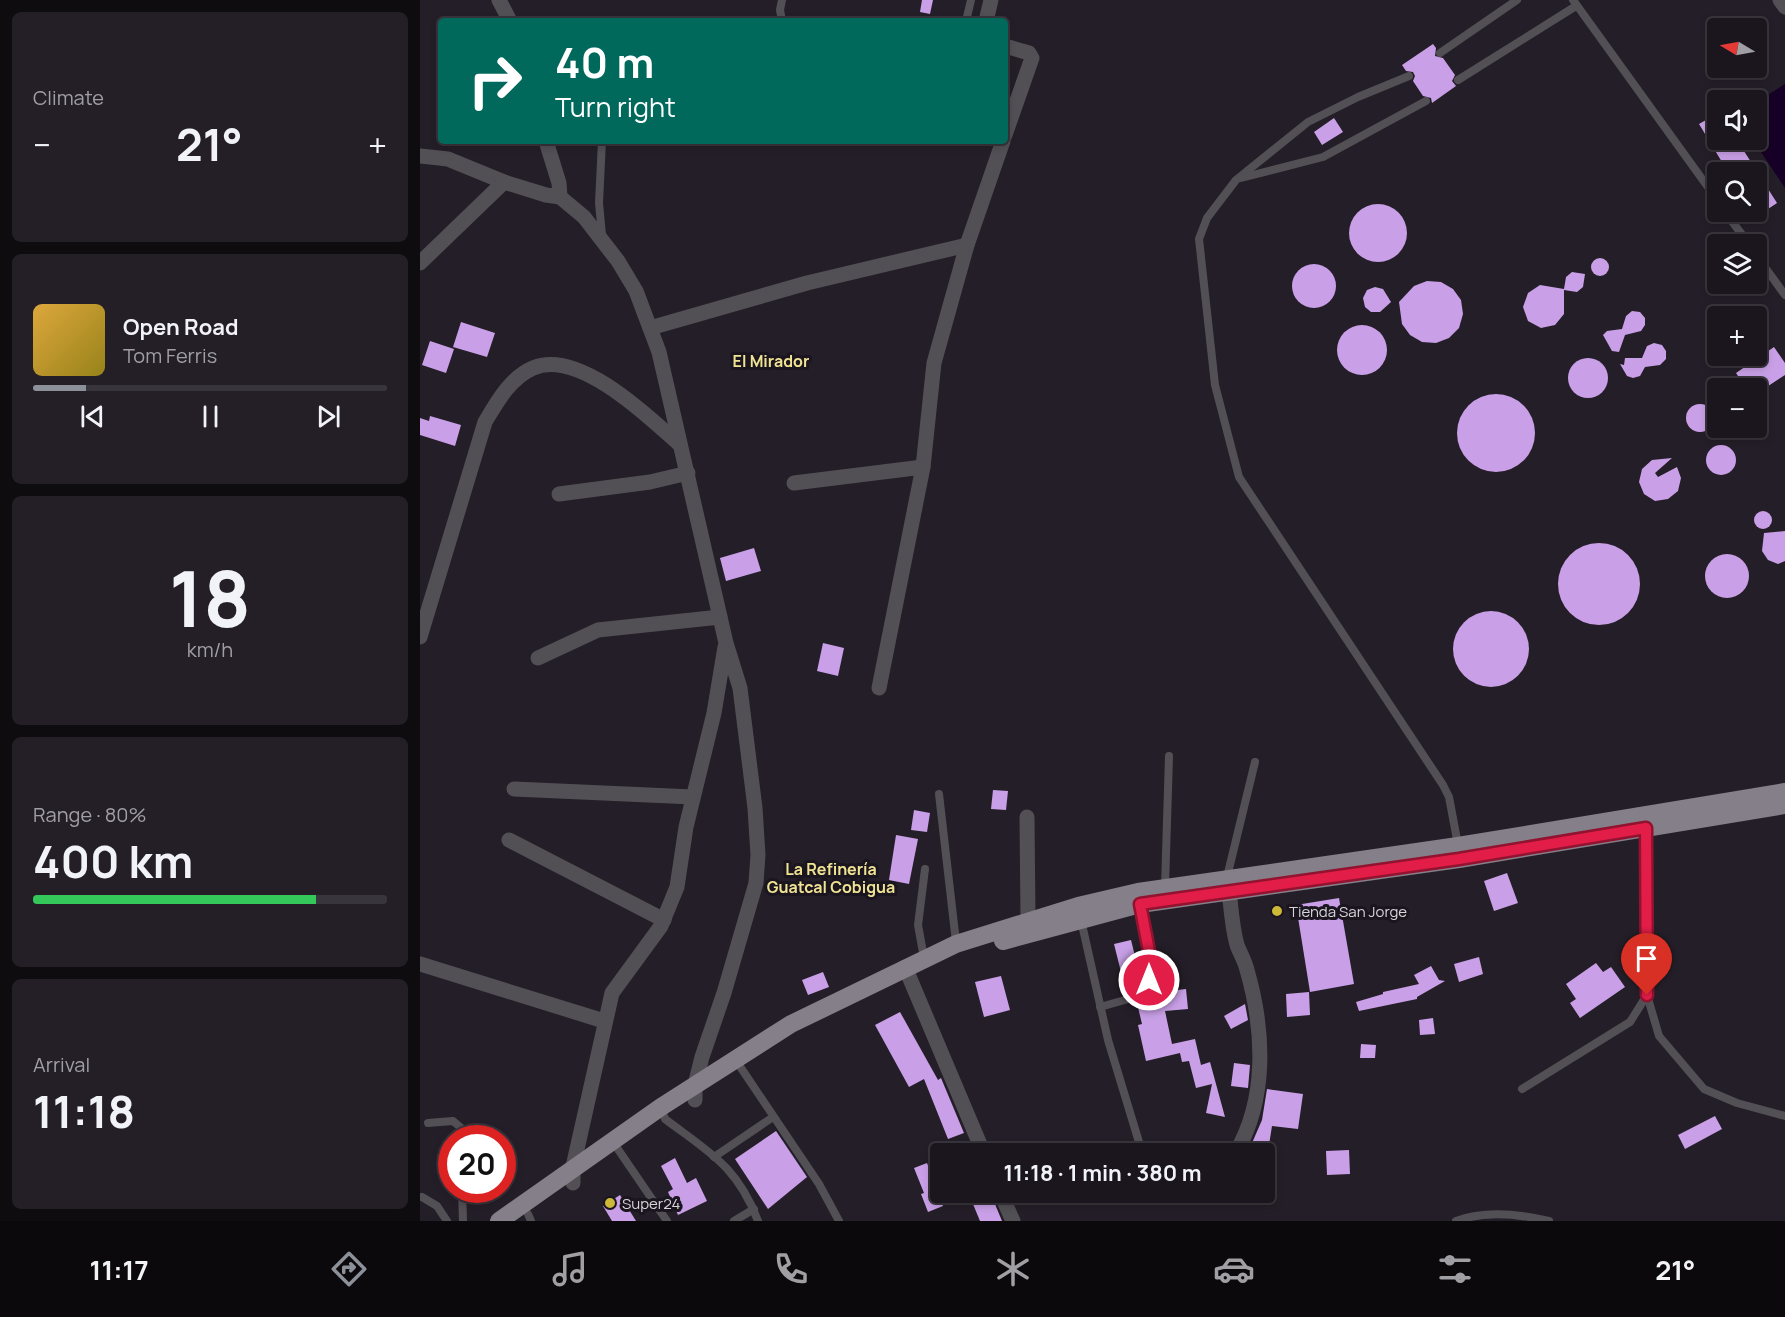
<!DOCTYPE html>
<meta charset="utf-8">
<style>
:root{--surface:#1b161e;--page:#241f27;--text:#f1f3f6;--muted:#a09fa4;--line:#39353c;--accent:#8c9099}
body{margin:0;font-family:Manrope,sans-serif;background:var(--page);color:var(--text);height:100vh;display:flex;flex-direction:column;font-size:22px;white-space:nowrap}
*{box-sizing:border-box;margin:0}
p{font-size:20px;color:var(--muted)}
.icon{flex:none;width:33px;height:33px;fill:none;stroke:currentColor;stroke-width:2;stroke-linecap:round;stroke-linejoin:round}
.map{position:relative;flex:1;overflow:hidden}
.drawer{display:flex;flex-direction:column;gap:12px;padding:12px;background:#0f0c10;width:420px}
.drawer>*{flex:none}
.hud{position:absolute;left:18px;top:18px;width:570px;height:126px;border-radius:6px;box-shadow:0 3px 9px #0003,0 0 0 2px var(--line);background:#00695c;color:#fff;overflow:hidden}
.needle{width:39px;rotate:280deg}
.tools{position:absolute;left:1287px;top:18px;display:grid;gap:12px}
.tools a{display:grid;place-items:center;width:60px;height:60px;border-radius:6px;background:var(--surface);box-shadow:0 3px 9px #0003,0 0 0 2px var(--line);font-size:30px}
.speed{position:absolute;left:18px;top:1125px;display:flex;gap:12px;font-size:30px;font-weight:700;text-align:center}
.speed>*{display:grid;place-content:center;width:78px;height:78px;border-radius:50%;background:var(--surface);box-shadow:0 3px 9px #0003,0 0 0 2px var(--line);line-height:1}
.speed .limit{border:9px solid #d22;background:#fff;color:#111}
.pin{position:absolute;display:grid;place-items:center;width:51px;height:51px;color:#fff;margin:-62px -26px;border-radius:50% 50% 50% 0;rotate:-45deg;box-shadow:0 0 6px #0007}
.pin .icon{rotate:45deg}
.me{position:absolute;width:66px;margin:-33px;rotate:0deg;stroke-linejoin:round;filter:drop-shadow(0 0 4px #0008)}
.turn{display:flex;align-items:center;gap:21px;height:126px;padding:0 18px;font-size:27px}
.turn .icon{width:78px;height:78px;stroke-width:2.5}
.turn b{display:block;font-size:42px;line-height:51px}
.big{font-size:45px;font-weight:700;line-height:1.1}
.drawer .card{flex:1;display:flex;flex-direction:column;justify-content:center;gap:9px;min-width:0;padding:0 21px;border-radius:9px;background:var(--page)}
.drawer .dial{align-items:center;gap:0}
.dial b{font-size:78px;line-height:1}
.song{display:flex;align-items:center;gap:18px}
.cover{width:72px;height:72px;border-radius:9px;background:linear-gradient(135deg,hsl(40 70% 55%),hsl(50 70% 35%))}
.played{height:6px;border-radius:3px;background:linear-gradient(90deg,var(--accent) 15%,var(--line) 15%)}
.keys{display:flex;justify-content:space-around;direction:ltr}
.heat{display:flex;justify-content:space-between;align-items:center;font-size:33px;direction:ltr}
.charge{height:9px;border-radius:4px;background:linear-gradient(90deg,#34c759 80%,var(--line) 0)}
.trip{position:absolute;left:510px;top:1143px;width:345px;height:60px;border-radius:6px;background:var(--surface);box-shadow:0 3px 9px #0003,0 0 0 2px var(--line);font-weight:700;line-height:60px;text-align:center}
.dock{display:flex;height:96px;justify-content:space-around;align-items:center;background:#0b090c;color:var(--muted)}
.dock .icon{width:42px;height:42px}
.dock .active{color:var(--accent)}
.dock b{font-size:27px;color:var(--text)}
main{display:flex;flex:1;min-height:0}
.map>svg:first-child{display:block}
</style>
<main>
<section class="drawer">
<div class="card"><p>Climate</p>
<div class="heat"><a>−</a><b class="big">21°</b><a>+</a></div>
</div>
<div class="card">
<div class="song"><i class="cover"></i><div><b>Open Road</b><p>Tom Ferris</p></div></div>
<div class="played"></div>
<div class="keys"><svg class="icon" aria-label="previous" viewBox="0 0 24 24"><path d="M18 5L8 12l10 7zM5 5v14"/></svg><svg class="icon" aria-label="pause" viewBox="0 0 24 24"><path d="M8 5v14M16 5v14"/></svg><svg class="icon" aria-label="next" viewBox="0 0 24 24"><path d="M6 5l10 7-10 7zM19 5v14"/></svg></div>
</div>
<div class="card dial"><b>18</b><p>km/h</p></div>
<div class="card"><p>Range · 80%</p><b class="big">400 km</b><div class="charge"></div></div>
<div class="card"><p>Arrival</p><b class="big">11:18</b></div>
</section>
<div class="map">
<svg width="1365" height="1221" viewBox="0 0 1365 1221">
<rect width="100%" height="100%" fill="#241e28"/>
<polygon fill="#170027" points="1365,84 1365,188 1333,140 1336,140 1337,102"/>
<g fill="#c9a0e7">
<polygon points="502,0 513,0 510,14 500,12"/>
<polygon points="1013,44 1016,48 1015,56 1023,58 1035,75 1032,81 1036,86 1012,103 1011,98 1003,96 993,81 995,76 993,72 986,71 982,65"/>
<polygon points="1298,113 1298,140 1317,140 1357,203 1342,213 1336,203 1336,172 1308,172 1279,124"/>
<polygon points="914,118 923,132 902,145 894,132"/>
<circle cx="958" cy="233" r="29"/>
<circle cx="1180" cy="267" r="9"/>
<circle cx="894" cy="286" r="22"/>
<polygon points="1152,272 1165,274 1163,287 1157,292 1144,290 1144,314 1135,325 1121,328 1108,321 1103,307 1108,293 1120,285 1144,289 1146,277"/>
<polygon points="1007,281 1021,282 1033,289 1041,300 1043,314 1039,328 1029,338 1016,343 1002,342 990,335 982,324 979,302 994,286"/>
<polygon points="955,287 963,289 971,302 960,312 951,312 945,307 943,298 947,290"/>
<polygon points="1212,311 1220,312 1225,318 1225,325 1221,331 1205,335 1199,352 1192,351 1183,335 1187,331 1202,329 1206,316"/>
<polygon points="41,322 75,333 67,357 33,347"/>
<circle cx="942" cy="350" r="25"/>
<polygon points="10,341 34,349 26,373 2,365"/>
<polygon points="1234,343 1242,345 1246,351 1246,359 1240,365 1225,367 1220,376 1213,378 1207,376 1200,364 1204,365 1205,358 1222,358 1227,346"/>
<polygon points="1354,347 1365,363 1365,375 1336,394 1336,388 1326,388 1316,373"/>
<circle cx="1168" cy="378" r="20"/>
<circle cx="1076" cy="433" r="39"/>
<circle cx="1280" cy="418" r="14"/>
<polygon points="10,416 41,425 35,446 0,435 0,418 9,421"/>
<circle cx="1301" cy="460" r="15"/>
<polygon points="1252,458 1235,473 1238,477 1257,467 1261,478 1258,491 1248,499 1235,501 1224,494 1219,482 1222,469 1232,460"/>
<circle cx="1343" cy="520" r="9"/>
<polygon points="1365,531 1365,561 1358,564 1348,560 1342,551 1344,533"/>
<circle cx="1179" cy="584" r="41"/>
<polygon points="334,548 341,571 306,581 300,558"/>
<circle cx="1307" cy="576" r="22"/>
<circle cx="1071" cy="649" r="38"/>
<polygon points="403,643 424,648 418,676 397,671"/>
<polygon points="573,790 588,791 586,810 571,809"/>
<polygon points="494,810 510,813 507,832 491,830"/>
<polygon points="476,835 498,839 489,884 469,880"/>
<polygon points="1087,873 1098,903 1074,911 1064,881"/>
<polygon points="919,898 934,984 890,992 876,905"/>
<polygon points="711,940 722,984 721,989 706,992 694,944"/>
<polygon points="1059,957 1063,974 1039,982 1034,964"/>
<polygon points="1176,963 1183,972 1191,967 1205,987 1160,1018 1150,1003 1156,999 1146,984"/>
<polygon points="1011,966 1019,980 1025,981 997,997 997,999 939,1011 936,1002 963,994 963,992 999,984 994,975"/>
<polygon points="403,972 409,987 388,995 382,980"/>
<polygon points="581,976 590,1010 564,1017 555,982"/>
<polygon points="766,989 768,1009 745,1011 752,1044 775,1039 781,1065 790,1062 805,1117 786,1113 792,1084 776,1088 769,1061 762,1062 760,1053 726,1061 718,1025 722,1024 717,1003 749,995 749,991"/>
<polygon points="889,992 890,1015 867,1017 866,994"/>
<polygon points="825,1004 828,1020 811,1029 804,1016"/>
<polygon points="480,1012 518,1080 521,1078 544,1133 528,1139 504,1079 489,1087 455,1025"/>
<polygon points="1013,1018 1015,1034 1000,1035 999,1020"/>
<polygon points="941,1044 956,1045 955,1058 940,1058"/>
<polygon points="814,1063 830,1065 828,1088 811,1086"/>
<polygon points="847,1089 883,1094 878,1129 852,1126 849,1145 832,1143 842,1120"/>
<polygon points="1295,1116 1302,1129 1265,1149 1258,1135"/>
<polygon points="356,1131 387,1177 348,1209 315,1159"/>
<polygon points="929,1150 930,1174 907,1175 906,1151"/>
<polygon points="255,1158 267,1183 276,1178 287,1201 258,1215 248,1192 253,1189 241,1166"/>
<polygon points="507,1163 523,1206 508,1212 501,1194 504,1193 494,1168"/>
<polygon points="548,1192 570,1192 582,1221 560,1221"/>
<polygon points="200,1195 216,1221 192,1221 183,1206"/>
</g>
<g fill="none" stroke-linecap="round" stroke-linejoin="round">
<g stroke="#535055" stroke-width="8">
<polyline points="1153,0 1298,201"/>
<polyline points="362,21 360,10 362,0"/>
<polyline points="546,21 551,0"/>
<polyline points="1020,53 1097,0"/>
<polyline points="989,76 938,97 888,122 816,180 787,218 779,239 795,385 819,477 1023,785 1029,797 1038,845"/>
<polyline points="1038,80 1156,6"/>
<polyline points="821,178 903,157 1006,101"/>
<polyline points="1305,212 1329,244"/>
<polyline points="182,235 179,203 182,141"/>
<polyline points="1336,255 1365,295"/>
<polyline points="519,794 536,942"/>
<polyline points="1226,828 1227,995 1239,1036 1284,1089 1317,1103 1365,1116"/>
<polyline points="807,877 835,762"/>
<polyline points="745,887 749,756"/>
<polyline points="661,920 688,1040 722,1152"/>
<polyline points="504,958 498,925 505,869"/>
<polyline points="680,1007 726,994 732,967 720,904"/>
<polyline points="315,1059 399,1184 419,1221"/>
<polyline points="1102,1089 1210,1022 1227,995"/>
<path d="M 241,1107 L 245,1119 C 290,1153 317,1166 338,1221"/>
<polyline points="8,1123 33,1121 46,1132 46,1138"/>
<polyline points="193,1142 247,1221"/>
<polyline points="294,1157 353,1117"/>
<polyline points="42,1190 43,1221"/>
<polyline points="2,1197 17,1206 27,1221"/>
<polyline points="108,1214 111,1221"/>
<polyline points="314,1221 334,1209"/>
<path d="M 1036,1221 C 1066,1210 1099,1214 1129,1221"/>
</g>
<g stroke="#535055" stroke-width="15">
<polyline points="79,0 90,21"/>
<polyline points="1360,0 1365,7"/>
<polyline points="566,21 571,0"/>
<polyline points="585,46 609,53 612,58 585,135"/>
<polyline points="126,141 139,183 140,197"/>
<polyline points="0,156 28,159 84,182 126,195 140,197 164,217 198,261 216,291 239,352 306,643 320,688 335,808 338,855 336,883 304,993 282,1057 275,1085 275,1100"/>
<polyline points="0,263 84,182"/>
<polyline points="230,328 387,283 547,245"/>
<polyline points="374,483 503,467"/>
<polyline points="139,494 230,482 268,473"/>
<path d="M 0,637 L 65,422 C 77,402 90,378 113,368 C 158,348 229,417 259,444"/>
<polyline points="118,658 178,630 300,617"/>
<polyline points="459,688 503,467 514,363 547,245 583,141"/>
<polyline points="94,789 273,797"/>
<polyline points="607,817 608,920"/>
<polyline points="89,840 244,920"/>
<path d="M 809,890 C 811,908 812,927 817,945 C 820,953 825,961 827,970 C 844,1029 848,1099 815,1154"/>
<polyline points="0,964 184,1021"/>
<polyline points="485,967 564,1154"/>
<polyline points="153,1183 153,1167 192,993 241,926 257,887 266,827 294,713 305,647"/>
<polyline points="580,1192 593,1221"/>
</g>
<g stroke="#857f8a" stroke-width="18">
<polyline points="583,941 720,904 1039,859 1365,805"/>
<polyline points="79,1221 241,1107 371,1024 536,944 658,906 718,892 1038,846 1365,792"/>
</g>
</g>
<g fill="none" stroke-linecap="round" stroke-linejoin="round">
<defs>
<polyline id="route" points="729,980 732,967 720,904 1039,859 1226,828 1227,995"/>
</defs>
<use href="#route" stroke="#92132f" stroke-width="15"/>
<use href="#route" stroke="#e11d48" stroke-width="10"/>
</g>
<g fill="#cdb938" stroke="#1a151e" stroke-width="2">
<circle cx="857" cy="911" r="6"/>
<circle cx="190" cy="1203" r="6"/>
</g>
<g text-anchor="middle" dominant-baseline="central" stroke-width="6" stroke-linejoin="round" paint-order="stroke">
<g font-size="15" fill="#d7d4da" stroke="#1a151e" text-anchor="start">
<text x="869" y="911">Tienda San Jorge</text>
<text x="202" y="1203">Super24</text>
</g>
<g font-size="16" font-weight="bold" fill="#f0e394" stroke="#1a151e">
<text x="351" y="361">El Mirador</text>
<text x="411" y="869">La Refinería<tspan x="411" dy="18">Guatcal Cobigua</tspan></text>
</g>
</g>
</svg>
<div class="tools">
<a><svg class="needle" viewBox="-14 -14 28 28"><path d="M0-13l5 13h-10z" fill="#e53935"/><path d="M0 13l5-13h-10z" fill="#a09fa4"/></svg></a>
<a><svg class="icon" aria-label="sound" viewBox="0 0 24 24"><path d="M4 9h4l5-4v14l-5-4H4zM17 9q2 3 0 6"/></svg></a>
<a><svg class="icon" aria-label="search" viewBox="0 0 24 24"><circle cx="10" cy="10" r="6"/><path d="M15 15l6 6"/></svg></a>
<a><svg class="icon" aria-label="layers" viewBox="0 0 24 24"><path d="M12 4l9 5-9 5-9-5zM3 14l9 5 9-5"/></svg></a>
<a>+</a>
<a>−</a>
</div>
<div class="speed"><div class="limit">20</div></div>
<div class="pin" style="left:1227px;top:995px;background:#d93025"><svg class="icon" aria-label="arrive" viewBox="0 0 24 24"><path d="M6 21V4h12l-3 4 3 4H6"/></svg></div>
<svg class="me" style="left:729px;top:980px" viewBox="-20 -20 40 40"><circle r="17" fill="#e11d48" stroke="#fff" stroke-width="3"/><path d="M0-11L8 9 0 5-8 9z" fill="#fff"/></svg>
<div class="trip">11:18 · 1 min · 380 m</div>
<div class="hud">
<div class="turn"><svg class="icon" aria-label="right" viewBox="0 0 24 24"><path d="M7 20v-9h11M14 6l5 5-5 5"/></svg><div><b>40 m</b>Turn right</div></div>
</div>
</div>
</main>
<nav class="dock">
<b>11:17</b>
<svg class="icon active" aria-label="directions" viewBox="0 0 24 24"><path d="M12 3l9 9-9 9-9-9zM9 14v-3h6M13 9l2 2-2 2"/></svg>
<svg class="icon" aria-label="music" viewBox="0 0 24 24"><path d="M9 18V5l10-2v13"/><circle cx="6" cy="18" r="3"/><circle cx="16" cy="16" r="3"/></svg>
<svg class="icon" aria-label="phone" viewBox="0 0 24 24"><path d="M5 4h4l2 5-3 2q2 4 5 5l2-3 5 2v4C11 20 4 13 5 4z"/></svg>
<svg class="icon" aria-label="climate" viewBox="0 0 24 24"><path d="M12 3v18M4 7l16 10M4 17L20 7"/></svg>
<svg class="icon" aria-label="car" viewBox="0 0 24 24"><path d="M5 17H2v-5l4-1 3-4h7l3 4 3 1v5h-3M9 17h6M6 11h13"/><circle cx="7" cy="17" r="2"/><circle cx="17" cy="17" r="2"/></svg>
<svg class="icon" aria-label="filters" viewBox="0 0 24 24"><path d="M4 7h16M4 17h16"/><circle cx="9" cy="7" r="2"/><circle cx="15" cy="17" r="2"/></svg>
<b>21°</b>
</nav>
